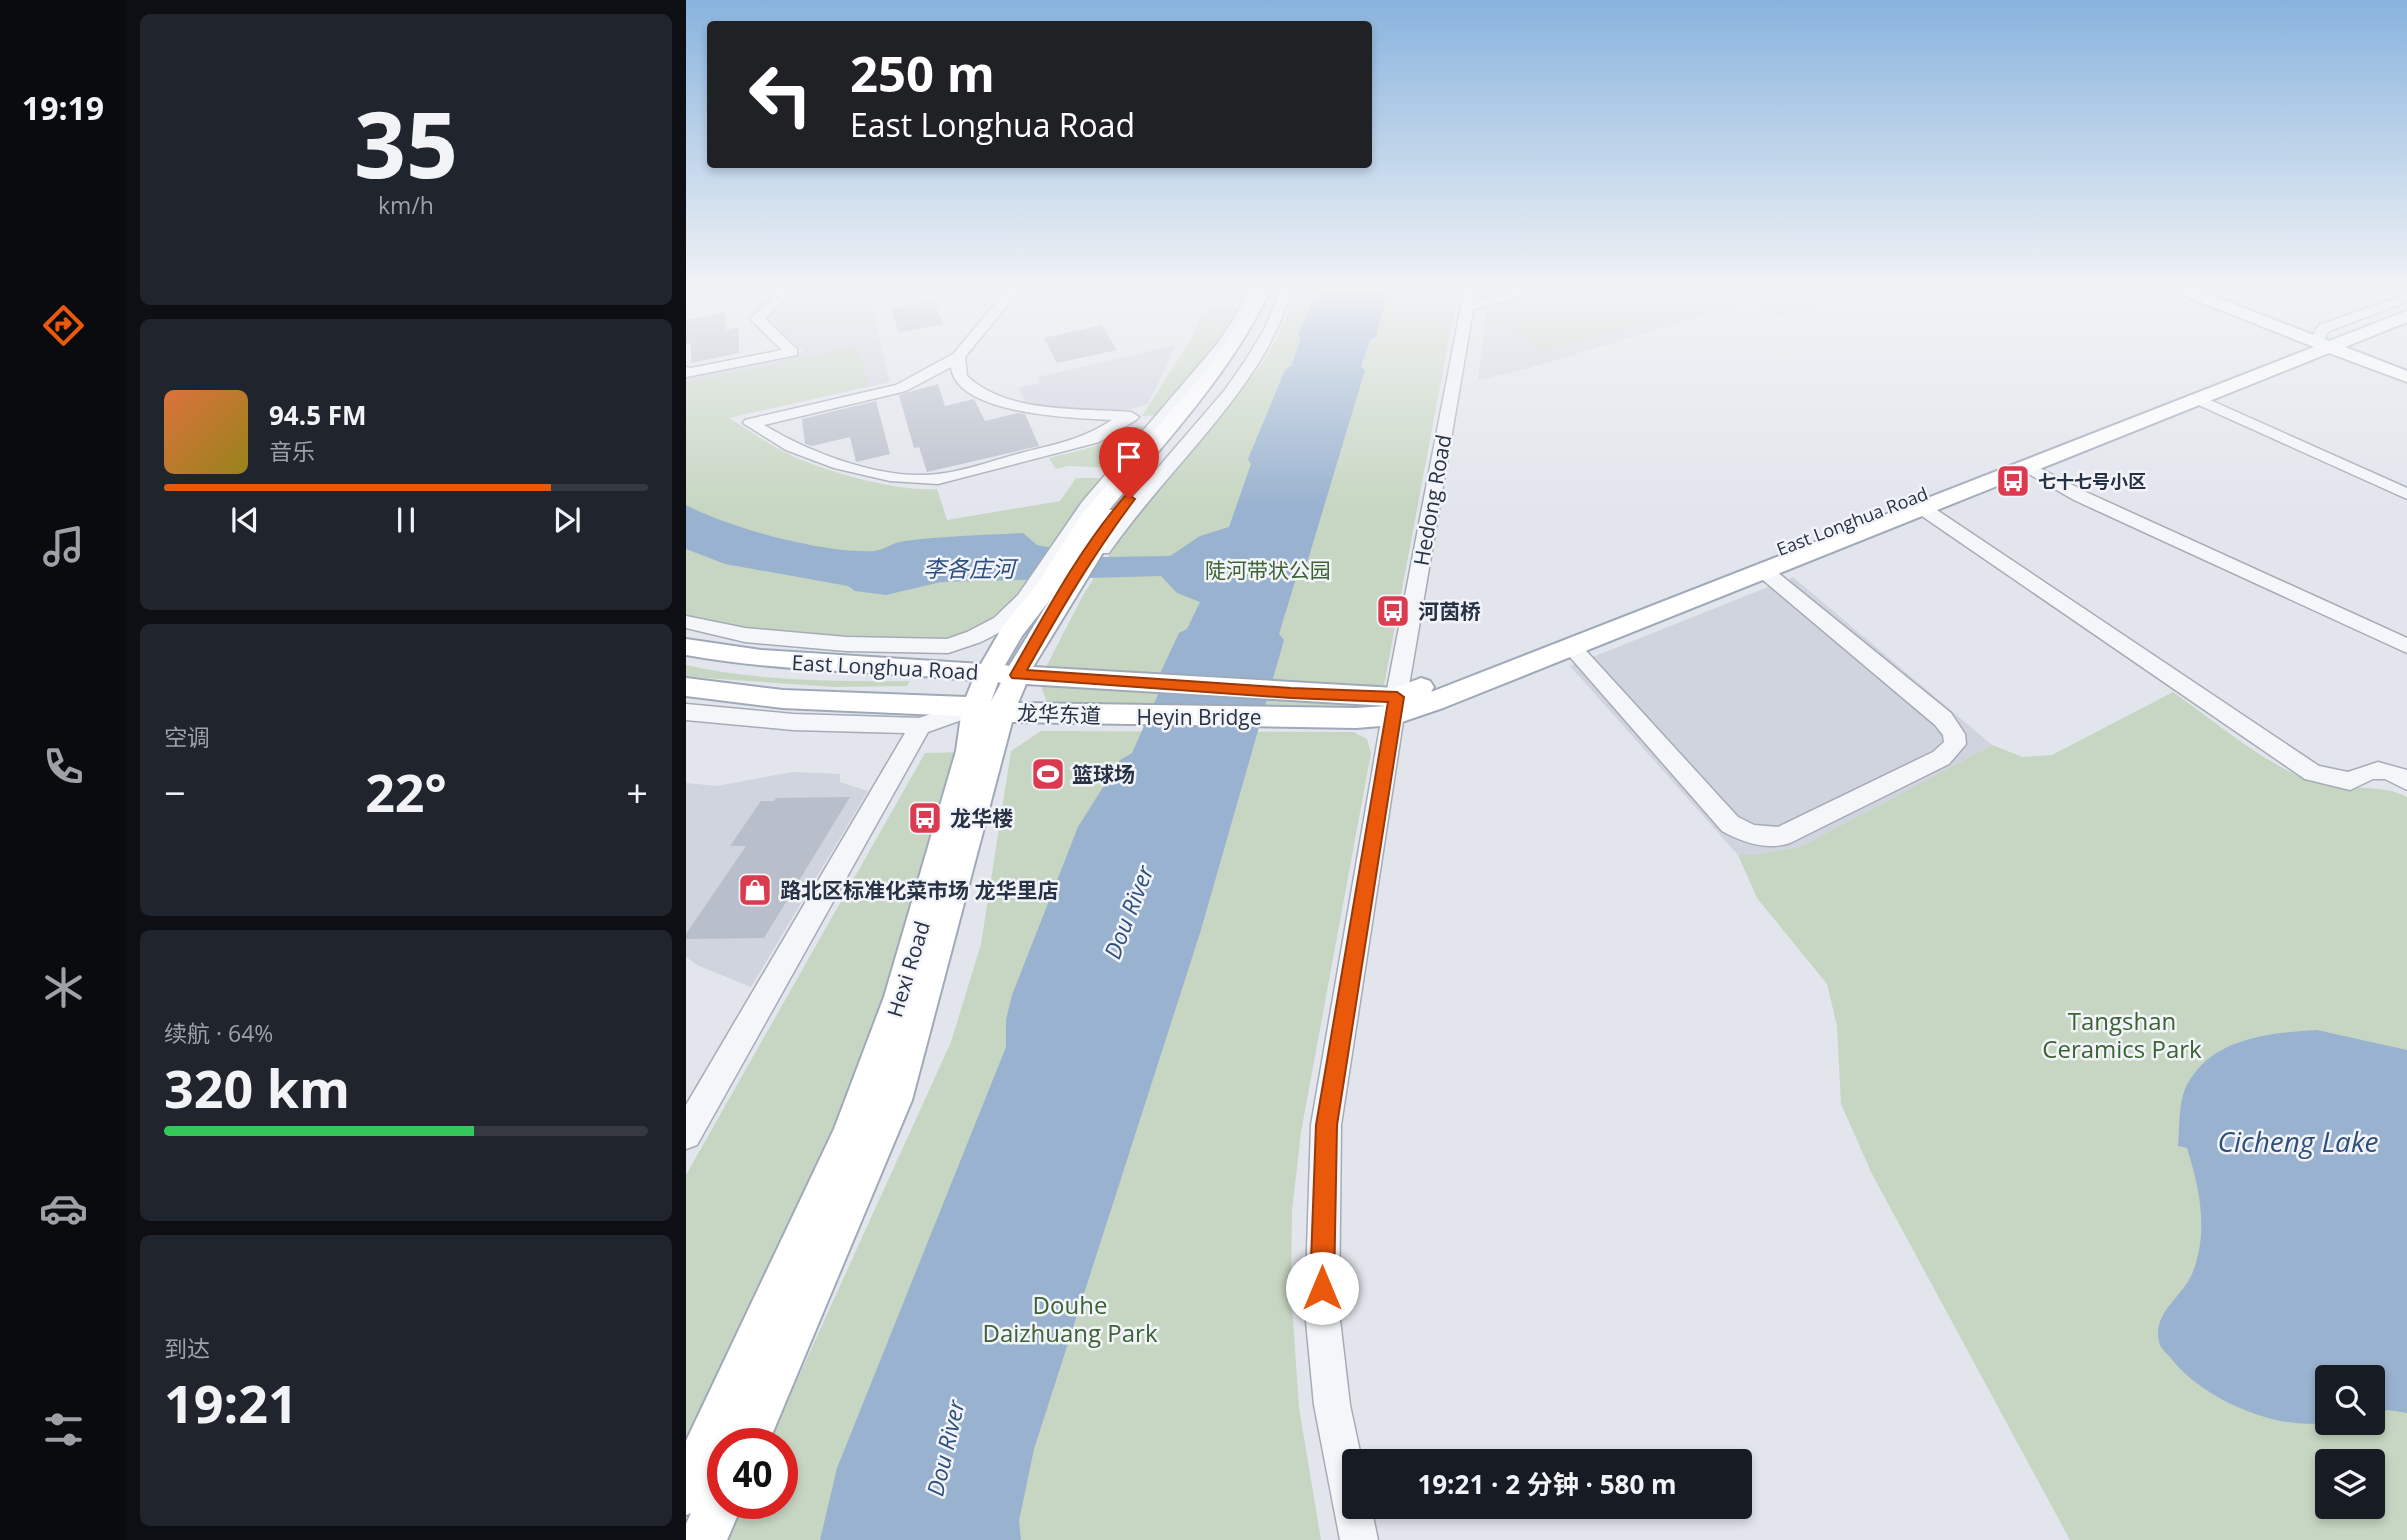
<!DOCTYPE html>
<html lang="zh">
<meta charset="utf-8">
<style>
:root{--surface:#171b24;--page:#20242c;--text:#f1f3f6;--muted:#9ea1a6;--line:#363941;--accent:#ea580c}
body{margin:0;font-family:"Open Sans","Noto Sans SC",sans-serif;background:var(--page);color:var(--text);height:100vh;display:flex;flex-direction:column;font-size:26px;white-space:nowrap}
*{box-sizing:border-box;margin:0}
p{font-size:23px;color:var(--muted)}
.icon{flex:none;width:38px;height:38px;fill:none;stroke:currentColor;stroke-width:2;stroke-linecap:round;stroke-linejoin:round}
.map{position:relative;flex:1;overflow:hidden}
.panel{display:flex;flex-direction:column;gap:14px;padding:14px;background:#0d0f14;width:560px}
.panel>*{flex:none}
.guide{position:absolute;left:21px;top:21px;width:665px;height:147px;border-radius:7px;box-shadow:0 4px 10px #0003;background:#202124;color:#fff;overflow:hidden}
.fabs{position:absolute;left:1629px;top:1365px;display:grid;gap:14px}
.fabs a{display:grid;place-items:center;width:70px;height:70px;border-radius:7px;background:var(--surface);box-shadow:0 4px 10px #0003;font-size:35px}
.speed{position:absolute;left:21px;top:1428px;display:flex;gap:14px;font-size:35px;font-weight:700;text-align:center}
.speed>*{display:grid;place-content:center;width:91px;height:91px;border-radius:50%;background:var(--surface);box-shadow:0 4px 10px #0003;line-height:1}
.speed .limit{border:10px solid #d22;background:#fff;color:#111}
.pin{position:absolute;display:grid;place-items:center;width:60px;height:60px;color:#fff;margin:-72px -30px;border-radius:50% 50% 50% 0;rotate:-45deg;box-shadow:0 0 7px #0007}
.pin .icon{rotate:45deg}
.me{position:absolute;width:77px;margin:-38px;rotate:0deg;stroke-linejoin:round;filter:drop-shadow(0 0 5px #0008)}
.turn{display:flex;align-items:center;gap:24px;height:147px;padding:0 28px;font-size:32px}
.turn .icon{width:91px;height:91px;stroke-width:2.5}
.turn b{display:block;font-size:49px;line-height:60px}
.big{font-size:52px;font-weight:700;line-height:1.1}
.panel .tile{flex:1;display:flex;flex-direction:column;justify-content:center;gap:10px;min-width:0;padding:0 24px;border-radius:10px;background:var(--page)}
.panel .dial{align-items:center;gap:0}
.dial b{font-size:91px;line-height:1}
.song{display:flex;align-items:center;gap:21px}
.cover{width:84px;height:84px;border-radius:10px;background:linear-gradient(135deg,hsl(20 70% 55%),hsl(50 70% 35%))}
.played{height:7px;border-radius:4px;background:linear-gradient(90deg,var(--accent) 80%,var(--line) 80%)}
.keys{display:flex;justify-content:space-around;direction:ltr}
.heat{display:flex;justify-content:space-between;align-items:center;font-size:38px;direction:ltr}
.charge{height:10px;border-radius:5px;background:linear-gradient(90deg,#34c759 64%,var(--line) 0)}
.trip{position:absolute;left:656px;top:1449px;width:410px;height:70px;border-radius:7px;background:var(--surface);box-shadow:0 4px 10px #0003;font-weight:700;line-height:70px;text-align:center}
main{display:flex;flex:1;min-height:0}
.tabs{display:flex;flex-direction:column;width:126px;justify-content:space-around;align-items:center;background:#090b0e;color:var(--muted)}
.tabs .icon{width:49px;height:49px}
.tabs .on{color:var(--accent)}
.tabs b{font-size:32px;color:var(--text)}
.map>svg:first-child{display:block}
</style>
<main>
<nav class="tabs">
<b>19:19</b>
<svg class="icon on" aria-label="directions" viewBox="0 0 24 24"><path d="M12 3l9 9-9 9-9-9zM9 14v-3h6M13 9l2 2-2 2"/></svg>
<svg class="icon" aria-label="music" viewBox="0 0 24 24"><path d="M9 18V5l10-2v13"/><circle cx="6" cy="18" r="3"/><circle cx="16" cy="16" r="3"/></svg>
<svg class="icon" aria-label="phone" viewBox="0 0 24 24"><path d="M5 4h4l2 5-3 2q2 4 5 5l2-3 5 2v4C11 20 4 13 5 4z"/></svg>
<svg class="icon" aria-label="climate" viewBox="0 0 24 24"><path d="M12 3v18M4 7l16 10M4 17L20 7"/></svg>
<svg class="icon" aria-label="car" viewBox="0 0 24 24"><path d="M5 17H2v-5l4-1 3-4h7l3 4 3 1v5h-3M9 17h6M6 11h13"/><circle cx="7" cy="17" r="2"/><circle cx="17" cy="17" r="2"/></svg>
<svg class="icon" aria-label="filters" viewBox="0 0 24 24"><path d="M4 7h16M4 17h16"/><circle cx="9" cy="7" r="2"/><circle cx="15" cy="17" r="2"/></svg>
</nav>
<section class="panel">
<div class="tile dial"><b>35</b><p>km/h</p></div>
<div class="tile">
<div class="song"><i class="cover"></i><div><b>94.5 FM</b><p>音乐</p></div></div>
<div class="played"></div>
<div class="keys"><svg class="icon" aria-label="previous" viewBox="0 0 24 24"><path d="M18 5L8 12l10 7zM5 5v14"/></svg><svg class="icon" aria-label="pause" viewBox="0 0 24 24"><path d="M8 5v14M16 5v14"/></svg><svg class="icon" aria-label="next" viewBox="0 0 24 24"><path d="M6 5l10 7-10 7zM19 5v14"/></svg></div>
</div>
<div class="tile"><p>空调</p>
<div class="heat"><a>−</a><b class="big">22°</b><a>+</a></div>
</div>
<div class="tile"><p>续航 · 64%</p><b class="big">320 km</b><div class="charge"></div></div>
<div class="tile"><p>到达</p><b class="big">19:21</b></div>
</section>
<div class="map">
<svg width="1721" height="1540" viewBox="0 0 1721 1540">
<rect width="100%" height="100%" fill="#e2e5ec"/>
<g fill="#cfd4de">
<polygon points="112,291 181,291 204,382 0,427 0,376 118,352 80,319"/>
<polygon points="859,291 1180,291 1094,316 1066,301 843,368 792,380 801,306"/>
<polygon points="490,345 462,404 433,412 340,404 333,388 355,383 352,377"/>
<polygon points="1107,577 1306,745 1114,847 1068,855 1052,855 884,666"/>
<polygon points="106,772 154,774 154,782 182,791 65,987 13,966 0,957 0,783 31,786"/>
</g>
<g fill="#c7d6c2" fill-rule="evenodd">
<polygon points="611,291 772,291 698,685 683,700 663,706 362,705 353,681 397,595 435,537 577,363 598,324"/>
<polygon points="887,291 1061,291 1065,293 857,351 807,312"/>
<polygon points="546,307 555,308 530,348 473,415 456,416 505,339 517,311"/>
<path d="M 172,346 L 183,386 L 43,418 C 63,430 83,445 104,455 C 141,472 211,492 251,489 L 261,520 L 374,501 L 390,478 L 415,478 L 309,624 L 266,641 L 190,641 L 51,630 L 0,617 L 0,383 Z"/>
<path d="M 451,426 L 463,427 L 428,468 L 382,466 L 370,469 L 363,458 C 394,450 426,445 451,426 Z"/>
<path d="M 0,665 C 72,681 150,682 224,681 L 221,686 L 149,687 L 4,677 L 0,677 Z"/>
<path d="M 1487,692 C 1530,722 1573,760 1622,780 C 1652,793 1695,782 1721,797 L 1721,1540 L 1384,1540 L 1186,1174 L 1155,1104 L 1151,1026 L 1141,984 L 1071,898 L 1052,855 L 1068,855 L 1114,847 L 1306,745 L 1337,757 L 1366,755 ZM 1642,1377 L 1687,1377 L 1687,1423 L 1642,1423 ZM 1642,1461 L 1687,1461 L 1687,1507 L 1642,1507 Z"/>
<polygon points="355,731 667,732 681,739 685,753 615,1132 606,1211 605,1289 613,1408 635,1540 43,1540 55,1503 96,1503 96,1444 82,1444 265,1042 295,944 325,751"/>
<polygon points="275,752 166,1106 0,1448 0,1175 239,753"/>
</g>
<g fill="#99b2cf">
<path d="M 634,291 L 697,291 L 701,294 L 690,337 L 684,340 L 675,367 L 679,370 L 621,563 L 612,572 L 593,634 L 598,640 L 514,933 L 348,1449 L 333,1521 L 335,1540 L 134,1540 L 151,1468 L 320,1047 L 320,1020 L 326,995 L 392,827 L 434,760 L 446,753 L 474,690 L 470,682 L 493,633 L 501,629 L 514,602 L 491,593 L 475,576 L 255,582 L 200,595 L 169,591 L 162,586 L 39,564 L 0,549 L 0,505 C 43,528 139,554 188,551 C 198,550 208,542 219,541 C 258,536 298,535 337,533 L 351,545 L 417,557 L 484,556 L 514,536 L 543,527 L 565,464 L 562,459 L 599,370 L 605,366 L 615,339 L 612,335 L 630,293 Z"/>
<path d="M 1631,1030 L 1721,1050 L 1721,1413 L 1702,1410 L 1687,1413 L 1687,1377 L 1642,1377 L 1641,1422 C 1592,1432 1514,1398 1484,1357 C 1481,1354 1476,1349 1474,1345 C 1464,1314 1495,1299 1506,1274 C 1523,1233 1514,1189 1501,1148 L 1492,1146 C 1494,1127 1492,1099 1502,1083 C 1528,1037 1584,1033 1631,1030 Z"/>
</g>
<g fill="#b8beca">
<polygon points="248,301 257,324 213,333 205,309"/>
<polygon points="39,312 40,330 53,327 53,353 5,363 5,343 0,344 0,320"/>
<polygon points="416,325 431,350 371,363 358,338"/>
<polygon points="252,384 259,406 288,399 299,421 332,413 339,414 353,446 241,472 233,447 228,448 213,395"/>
<polygon points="190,401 204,454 170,462 164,437 126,446 119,444 116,419"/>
<polygon points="164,797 78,938 0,939 0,934 60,846 44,846 75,801 88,801 90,798"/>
</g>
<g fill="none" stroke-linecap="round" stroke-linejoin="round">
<defs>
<g id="minor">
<polygon points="93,291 107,291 79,319 111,349 111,355 0,377 0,367 5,368 96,350 64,319"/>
<path d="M 320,291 L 333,291 L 279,357 L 281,376 C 322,414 393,408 445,412 L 453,417 L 450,420 L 413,442 L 252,484 L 204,481 L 148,468 L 100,450 L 57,423 L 59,420 L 210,385 L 267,354 ZM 265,367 C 270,415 389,418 426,420 C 395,440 370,444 335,453 C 308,460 280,471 252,474 C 197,481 124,453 78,425 L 220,391 Z"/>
<polygon points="562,291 574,291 563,317 541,350 409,509 346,603 322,628 295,642 262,653 160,651 59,642 0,628 0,616 59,628 160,637 261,639 281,632 308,618 332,595 396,502 531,344 549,317"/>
<path d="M 594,291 L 606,291 C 597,316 587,341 572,364 C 529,431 469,487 423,553 L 411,553 L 408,549 L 433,513 L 538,391 L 559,361 L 579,328 Z"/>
<polygon points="778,291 790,291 789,301 829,291 850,291 787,310 718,715 655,1125 653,1311 664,1405 676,1461 668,1461 668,1507 685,1507 692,1540 654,1540 628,1405 619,1311 625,1125 696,715"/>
<polygon points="1721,294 1721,302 1643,331 1635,345 1630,346 1623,342 1633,325"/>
<polygon points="1513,395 1721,488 1721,499 1508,403 1505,400"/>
<polygon points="1342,462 1400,492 1721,638 1721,653 1388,500 1336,470 1334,467 1336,464"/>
<polygon points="1236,503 1242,504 1633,766 1662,772 1692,762 1721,770 1721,790 1699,779 1687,779 1664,790 1619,779 1230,512 1227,508"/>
<path d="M 1078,565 L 1085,567 L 1265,713 L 1279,734 L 1280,744 L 1263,764 L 1104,843 C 1080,851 1056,842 1036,831 L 876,648 L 879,643 L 893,643 L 1052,817 L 1068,825 L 1092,827 L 1247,752 L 1258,742 L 1257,735 L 1249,725 L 1071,575 L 1069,571 L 1071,567 Z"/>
<polygon points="290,699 298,702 301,707 298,712 242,732 11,1145 0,1149 0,1105 219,733 107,730 0,720 0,704 107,714 233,718"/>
</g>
<path id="major" d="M 568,291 L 584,291 C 543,375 482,439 423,510 L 437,510 L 440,515 L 347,667 L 709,688 L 735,678 L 744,681 L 748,687 L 745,692 L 1628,347 L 1494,294 L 1492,291 L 1514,291 L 1643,341 L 1721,311 L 1721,322 L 1659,347 L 1721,371 L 1721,382 L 1643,353 L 757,708 L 707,725 L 670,728 L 326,722 L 226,1100 L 82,1444 L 37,1444 L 37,1463 L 32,1474 L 37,1472 L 37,1503 L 57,1503 L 41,1540 L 0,1540 L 0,1524 L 5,1513 L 0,1515 L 0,1441 L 148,1129 L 198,997 L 270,751 L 275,716 L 97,708 L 0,696 L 0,678 L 97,690 L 280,697 L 287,680 C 191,671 95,672 0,655 L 0,639 L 75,650 L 295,664 L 317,626 L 349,587 L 397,513 L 524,366 L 550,327 ZM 363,601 L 323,666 L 319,665 L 336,636 ZM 312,682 L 315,683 L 305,701 ZM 340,684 L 702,706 L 670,708 L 332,703 Z"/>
</defs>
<use href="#minor" stroke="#a6acb7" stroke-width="3"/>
<use href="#major" stroke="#a0a9b9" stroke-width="4"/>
<use href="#minor" fill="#f5f6f9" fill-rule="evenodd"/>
<use href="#major" fill="#fff" fill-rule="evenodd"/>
</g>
<linearGradient id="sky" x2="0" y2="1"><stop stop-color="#88b3de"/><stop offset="0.57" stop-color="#f2f3f6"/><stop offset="1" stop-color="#f2f3f6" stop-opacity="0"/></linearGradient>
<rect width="1721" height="507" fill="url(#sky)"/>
<path fill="#ea580c" stroke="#983908" stroke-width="2" d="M 443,495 L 449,499 C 408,553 374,611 341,670 L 605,688 L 711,692 L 718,697 L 651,1125 L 648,1288 L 644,1297 L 636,1300 L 628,1297 L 624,1288 L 630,1125 L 702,702 L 605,698 L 326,678 L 324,675 C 359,614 393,549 439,496 Z"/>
<defs>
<symbol id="bus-square" viewBox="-11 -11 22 22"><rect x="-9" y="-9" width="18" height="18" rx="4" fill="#dc3b4f" stroke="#f2f4f9"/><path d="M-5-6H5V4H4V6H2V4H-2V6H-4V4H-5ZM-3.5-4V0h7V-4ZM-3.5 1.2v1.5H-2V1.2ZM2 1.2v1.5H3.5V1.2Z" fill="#fff"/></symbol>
<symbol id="stadium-square" viewBox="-11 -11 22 22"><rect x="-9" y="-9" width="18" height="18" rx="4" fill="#dc3b4f" stroke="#f2f4f9"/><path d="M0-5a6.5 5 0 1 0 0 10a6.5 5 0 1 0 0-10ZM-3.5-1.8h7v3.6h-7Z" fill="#fff"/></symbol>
<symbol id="shop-square" viewBox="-11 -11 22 22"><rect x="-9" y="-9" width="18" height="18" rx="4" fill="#dc3b4f" stroke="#f2f4f9"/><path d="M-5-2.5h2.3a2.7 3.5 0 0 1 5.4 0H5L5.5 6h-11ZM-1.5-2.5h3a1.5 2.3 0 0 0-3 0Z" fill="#fff"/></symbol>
</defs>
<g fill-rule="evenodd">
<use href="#bus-square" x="1308" y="462" width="38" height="38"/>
<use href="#bus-square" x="688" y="592" width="38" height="38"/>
<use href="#stadium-square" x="343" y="755" width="38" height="38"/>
<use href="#bus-square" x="220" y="799" width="38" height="38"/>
<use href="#shop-square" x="50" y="871" width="38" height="38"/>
</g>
<g text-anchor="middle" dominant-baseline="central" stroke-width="5" stroke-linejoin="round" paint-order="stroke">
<g font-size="18" font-weight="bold" fill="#283245" stroke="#f2f4f9" text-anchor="start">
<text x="1352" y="481">七十七号小区</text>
</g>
<g font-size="18" fill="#283245" stroke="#f2f4f9">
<text transform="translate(1166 521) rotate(-21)">East Longhua Road</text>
</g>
<g font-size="21" fill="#283245" stroke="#f2f4f9">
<text transform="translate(746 500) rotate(-80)">Hedong Road</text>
<text transform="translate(199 667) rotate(3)">East Longhua Road</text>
<text transform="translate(373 714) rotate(2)">龙华东道</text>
<text x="513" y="717">Heyin Bridge</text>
<text transform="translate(222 969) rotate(-73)">Hexi Road</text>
</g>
<g font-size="21" fill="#3b6334" stroke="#f2f4f9">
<text x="582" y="570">陡河带状公园</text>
</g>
<g font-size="21" font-weight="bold" fill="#283245" stroke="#f2f4f9" text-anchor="start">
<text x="732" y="611">河茵桥</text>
<text x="386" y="774">篮球场</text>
<text x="264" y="818">龙华楼</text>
<text x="94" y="890">路北区标准化菜市场 龙华里店</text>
</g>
<g font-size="23" font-style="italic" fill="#2d4f7e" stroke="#f2f4f9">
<text x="283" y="568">李各庄河</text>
<text transform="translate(442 912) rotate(-69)">Dou River</text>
<text transform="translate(259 1448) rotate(-77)">Dou River</text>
</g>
<g font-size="24" fill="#3b6334" stroke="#f2f4f9">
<text x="1436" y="1020">Tangshan<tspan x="1436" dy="28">Ceramics Park</tspan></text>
<text x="384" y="1304">Douhe<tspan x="384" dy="28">Daizhuang Park</tspan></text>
</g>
<g font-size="28" font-style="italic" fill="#2d4f7e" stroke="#f2f4f9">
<text x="1612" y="1141">Cicheng Lake</text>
</g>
</g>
</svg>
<div class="fabs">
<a><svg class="icon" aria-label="search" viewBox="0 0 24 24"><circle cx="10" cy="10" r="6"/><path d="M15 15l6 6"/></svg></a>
<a><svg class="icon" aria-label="layers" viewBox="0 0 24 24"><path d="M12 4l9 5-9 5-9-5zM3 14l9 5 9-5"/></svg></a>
</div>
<div class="speed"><div class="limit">40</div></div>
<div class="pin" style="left:443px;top:499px;background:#d93025"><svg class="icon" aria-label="arrive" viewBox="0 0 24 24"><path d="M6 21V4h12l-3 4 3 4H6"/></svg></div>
<svg class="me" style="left:636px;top:1288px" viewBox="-20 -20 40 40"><circle r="19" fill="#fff"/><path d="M0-13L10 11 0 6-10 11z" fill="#ea580c"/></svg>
<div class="trip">19:21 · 2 分钟 · 580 m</div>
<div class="guide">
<div class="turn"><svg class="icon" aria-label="left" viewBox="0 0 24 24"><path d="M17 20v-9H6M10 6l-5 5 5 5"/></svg><div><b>250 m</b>East Longhua Road</div></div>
</div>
</div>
</main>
